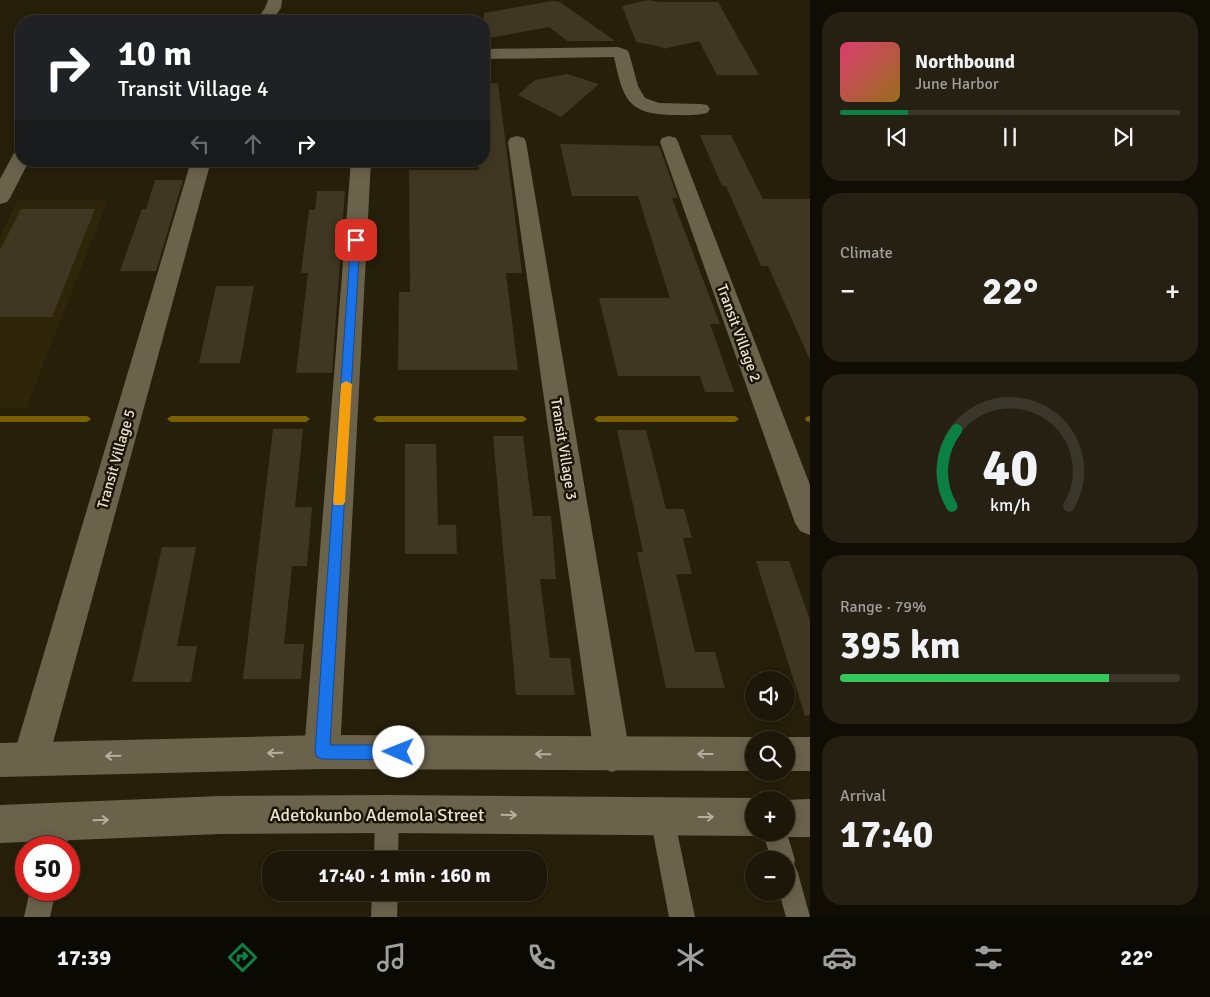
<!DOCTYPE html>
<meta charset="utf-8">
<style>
:root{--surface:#1c1708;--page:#252012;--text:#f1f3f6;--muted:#a09f9c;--line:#3a3629;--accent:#0b8043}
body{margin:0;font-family:Signika,sans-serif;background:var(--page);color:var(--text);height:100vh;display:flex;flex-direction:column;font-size:19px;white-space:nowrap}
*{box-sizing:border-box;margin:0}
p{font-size:16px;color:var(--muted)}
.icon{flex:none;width:28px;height:28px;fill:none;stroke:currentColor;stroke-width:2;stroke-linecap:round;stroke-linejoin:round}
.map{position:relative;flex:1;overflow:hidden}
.sheet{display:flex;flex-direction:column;gap:12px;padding:12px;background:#0f0d04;width:400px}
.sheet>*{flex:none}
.banner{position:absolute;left:15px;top:15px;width:475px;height:152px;border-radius:20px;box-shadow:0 2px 12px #0003,0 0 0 1px var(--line);background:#202124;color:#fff;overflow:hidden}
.tools{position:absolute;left:745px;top:671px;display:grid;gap:10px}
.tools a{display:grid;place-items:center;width:50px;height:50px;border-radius:50%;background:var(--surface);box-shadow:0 2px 12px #0003,0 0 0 1px var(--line);font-size:25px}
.speed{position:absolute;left:15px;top:836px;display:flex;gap:10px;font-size:25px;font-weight:700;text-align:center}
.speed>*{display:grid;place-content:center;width:65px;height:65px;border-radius:50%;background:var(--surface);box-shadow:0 2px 12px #0003,0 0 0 1px var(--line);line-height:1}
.speed .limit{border:8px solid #d22;background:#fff;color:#111}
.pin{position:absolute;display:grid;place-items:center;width:42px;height:42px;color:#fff;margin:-21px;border-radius:10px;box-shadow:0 2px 8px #0006}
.me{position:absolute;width:55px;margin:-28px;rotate:271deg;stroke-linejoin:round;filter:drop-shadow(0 0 4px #0008)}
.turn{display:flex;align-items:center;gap:18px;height:105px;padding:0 20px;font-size:22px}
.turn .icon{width:65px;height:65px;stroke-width:2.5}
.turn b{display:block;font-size:35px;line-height:42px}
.lanes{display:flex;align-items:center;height:48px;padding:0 20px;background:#0003;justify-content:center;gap:25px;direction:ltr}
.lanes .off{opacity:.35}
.big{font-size:38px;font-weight:700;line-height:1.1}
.sheet .tile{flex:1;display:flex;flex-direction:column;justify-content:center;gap:8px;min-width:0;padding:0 18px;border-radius:20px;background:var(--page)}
.sheet .dial{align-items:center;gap:0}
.dial svg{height:130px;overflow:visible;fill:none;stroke:var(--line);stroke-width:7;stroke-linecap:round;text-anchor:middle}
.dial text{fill:var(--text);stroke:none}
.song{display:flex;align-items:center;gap:15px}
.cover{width:60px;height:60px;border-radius:8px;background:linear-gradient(135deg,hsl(340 70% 55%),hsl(40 70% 35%))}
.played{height:5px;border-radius:2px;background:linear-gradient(90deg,var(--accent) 20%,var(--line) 20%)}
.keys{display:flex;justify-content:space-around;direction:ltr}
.heat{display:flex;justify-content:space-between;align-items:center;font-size:28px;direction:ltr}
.charge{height:8px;border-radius:4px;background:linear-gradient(90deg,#34c759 79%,var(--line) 0)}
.trip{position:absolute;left:262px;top:851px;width:285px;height:50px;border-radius:20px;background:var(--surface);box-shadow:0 2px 12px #0003,0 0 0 1px var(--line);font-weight:700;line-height:50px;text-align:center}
.tab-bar{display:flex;height:80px;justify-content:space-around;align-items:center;background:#0b0903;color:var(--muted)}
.tab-bar .icon{width:35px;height:35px}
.tab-bar .current{color:var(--accent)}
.tab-bar b{font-size:22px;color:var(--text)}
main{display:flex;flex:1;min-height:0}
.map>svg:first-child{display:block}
</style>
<main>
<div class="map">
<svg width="810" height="917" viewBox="0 0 810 917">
<rect width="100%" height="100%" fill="#261f0a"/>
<polygon fill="#2f2508" points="18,200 108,200 26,408 0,408 0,236"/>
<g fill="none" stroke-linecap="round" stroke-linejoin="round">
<g fill="#7b6000" fill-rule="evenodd">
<polygon points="0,416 87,416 91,419 87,422 0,422"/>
<polygon points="171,416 306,416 310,419 306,422 171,422 167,419"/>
<polygon points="377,416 523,416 527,419 523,422 377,422 373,419"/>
<polygon points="598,416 735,416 739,419 735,422 598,422 594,419"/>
<polygon points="810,416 810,422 806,421 805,419 806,417"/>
</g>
</g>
<g fill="#3f3721">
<polygon points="648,0 659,2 718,2 759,75 717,75 699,41 663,49 662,47 636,42 622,6"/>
<polygon points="552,1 560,2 615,41 567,41 549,27 484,39 484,13"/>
<polygon points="567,74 599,84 561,117 518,95 535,80"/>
<polygon points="498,83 522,273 506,273 518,370 398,370 399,292 410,292 409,170 479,170 478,161 484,161 484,84"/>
<polygon points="700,135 731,135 763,199 810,199 810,360 768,266 761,266 726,186 722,186"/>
<polygon points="560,144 659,146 678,198 672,198 720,324 710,324 734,392 705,392 700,376 618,376 599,298 670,298 638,196 572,196"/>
<polygon points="155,180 183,180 156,271 120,271 142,209 146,209"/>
<polygon points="317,191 345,191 332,373 296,373 308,273 301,273 309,210 315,210"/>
<polygon points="21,209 95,209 52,317 0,317 0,250"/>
<polygon points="216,286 254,286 240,363 199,363"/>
<polygon points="273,429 303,429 295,507 312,507 307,566 292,566 284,644 304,644 301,679 243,679"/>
<polygon points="617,430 646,430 666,509 684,509 692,538 683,538 692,574 676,574 695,652 715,652 725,688 666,688 637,552 643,552"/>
<polygon points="493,436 523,436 533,516 551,516 556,579 540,579 550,658 570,658 575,695 516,695"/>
<polygon points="405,444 436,444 438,525 456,525 457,554 405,554"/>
<polygon points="162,547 196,547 177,646 197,646 191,682 132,682"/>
<polygon points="756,561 789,561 810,620 810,715 805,716"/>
</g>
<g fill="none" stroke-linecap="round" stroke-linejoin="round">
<g fill="#6a624b" fill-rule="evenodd">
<polygon points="387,802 395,806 399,814 398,860 374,860 375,814 379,806"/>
<polygon points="662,805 670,809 674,817 695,917 669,917 650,817 654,809"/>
<polygon points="61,810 69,814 73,822 66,848 42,848 53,814"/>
<polygon points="786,830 795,860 794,864 798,873 810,917 786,917 779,892 786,892 786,860 771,860 763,832 786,832"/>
<polygon points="30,890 56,890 50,917 24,917"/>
<polygon points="372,892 398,892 397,917 371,917"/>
</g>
<g fill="#6a624b" fill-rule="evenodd">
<polygon points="268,0 282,0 281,8 272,21 256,21 265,8"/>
<path d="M 618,47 L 627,50 L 629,53 L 638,86 L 645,98 L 659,103 L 701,104 L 707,105 L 710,109 L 707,113 C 696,116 684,115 672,115 C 626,114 623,97 614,57 L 484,59 L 484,49 Z"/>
<polygon points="517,136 524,138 526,142 630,755 625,767 612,772 599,767 594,755 508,142 510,138"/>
<polygon points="669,136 676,138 678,142 810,485 810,535 800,531 795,523 660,142 662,138"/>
<polygon points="21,151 21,161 29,161 10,198 7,202 0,204 0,179 14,153"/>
<polygon points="191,161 211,161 49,757 44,769 31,774 18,769 13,757"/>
<polygon points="351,161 371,161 340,752 335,764 322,769 309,764 304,752"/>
</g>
<g fill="#6a624b" fill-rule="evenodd">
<polygon points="322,735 754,737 762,740 754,740 754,771 322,769 0,777 0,743"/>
<polygon points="786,737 810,737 810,771 786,771 786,740 778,740"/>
<polygon points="387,795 754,798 758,800 754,800 754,832 762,832 754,836 387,833 220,834 0,843 0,805 220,796"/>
<polygon points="810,799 810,837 786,837 776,832 786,832 786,800 784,800"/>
</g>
</g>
<defs><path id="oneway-shaft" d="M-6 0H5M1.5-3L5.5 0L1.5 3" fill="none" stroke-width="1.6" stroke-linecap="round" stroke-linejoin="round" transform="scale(1.25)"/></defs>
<g stroke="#b6af9f">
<use href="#oneway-shaft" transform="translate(275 753) rotate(179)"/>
<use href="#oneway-shaft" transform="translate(543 754) rotate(-179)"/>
<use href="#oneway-shaft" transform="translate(705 754) rotate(180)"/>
<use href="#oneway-shaft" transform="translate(113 756) rotate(179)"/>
<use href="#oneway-shaft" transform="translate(509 815) rotate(1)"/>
<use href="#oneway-shaft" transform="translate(706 817)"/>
<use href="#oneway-shaft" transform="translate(101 820) rotate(-2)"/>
</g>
<polygon fill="#1a73e8" stroke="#114b97" points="356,237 360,240 330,745 399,745 404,748 406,752 404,757 399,760 322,759 317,757 315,752 351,240"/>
<polygon fill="#f59e0b" points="346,381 352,384 345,502 343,505 334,505 333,502 341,384"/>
<g text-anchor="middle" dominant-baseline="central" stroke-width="5" stroke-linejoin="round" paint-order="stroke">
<g font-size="15" fill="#e8e3d7" stroke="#1d1503">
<text transform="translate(739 333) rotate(70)">Transit Village 2</text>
<text transform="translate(564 449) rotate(81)">Transit Village 3</text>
<text transform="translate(116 459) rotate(-74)">Transit Village 5</text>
</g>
<g font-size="18" fill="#e8e3d7" stroke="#1d1503">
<text x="377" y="815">Adetokunbo Ademola Street</text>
</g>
</g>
</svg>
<div class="tools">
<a><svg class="icon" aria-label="sound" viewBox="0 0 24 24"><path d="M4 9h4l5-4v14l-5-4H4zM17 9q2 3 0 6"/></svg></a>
<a><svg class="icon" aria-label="search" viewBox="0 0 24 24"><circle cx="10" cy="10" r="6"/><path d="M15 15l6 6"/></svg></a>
<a>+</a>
<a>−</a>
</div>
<div class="speed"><div class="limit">50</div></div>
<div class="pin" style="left:356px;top:240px;background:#d93025"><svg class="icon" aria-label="arrive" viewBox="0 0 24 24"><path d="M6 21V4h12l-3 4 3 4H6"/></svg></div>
<svg class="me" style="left:399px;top:752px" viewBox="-20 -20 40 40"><circle r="19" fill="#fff"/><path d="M0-13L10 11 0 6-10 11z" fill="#1a73e8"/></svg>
<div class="trip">17:40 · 1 min · 160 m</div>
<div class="banner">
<div class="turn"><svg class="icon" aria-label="right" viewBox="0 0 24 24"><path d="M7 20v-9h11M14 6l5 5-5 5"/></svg><div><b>10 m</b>Transit Village 4</div></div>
<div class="lanes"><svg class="icon off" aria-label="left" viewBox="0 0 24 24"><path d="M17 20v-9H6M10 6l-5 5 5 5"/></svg><svg class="icon off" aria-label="ahead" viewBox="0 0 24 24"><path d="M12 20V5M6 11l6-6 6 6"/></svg><svg class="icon" aria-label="right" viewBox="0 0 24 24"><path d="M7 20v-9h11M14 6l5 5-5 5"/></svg></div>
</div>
</div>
<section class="sheet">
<div class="tile">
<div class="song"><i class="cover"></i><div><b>Northbound</b><p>June Harbor</p></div></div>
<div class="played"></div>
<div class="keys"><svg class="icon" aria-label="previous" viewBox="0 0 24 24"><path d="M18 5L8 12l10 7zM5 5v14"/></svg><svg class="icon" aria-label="pause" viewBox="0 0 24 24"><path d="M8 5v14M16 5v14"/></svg><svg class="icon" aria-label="next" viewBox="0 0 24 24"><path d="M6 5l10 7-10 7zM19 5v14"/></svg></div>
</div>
<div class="tile"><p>Climate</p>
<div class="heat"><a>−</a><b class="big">22°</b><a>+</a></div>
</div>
<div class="tile dial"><svg viewBox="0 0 100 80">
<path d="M14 69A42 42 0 1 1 86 69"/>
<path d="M14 69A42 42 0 0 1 17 22" stroke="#0b8043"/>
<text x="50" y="56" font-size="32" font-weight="700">40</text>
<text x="50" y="72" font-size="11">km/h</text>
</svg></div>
<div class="tile"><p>Range · 79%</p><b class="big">395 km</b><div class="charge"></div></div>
<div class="tile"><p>Arrival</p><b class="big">17:40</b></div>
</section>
</main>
<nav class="tab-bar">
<b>17:39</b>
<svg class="icon current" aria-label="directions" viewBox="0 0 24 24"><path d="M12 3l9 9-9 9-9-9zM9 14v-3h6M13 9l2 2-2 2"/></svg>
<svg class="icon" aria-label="music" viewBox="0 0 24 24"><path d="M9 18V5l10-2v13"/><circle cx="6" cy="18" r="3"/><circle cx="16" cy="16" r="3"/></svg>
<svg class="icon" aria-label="phone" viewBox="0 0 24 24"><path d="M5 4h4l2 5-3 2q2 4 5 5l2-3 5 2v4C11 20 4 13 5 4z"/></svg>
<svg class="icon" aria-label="climate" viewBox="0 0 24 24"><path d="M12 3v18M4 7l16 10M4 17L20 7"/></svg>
<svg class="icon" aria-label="car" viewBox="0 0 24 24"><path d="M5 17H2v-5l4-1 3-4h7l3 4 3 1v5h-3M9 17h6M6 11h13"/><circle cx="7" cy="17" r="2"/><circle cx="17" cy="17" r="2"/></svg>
<svg class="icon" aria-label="filters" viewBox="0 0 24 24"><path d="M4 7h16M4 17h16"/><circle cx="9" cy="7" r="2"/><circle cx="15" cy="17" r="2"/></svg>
<b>22°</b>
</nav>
